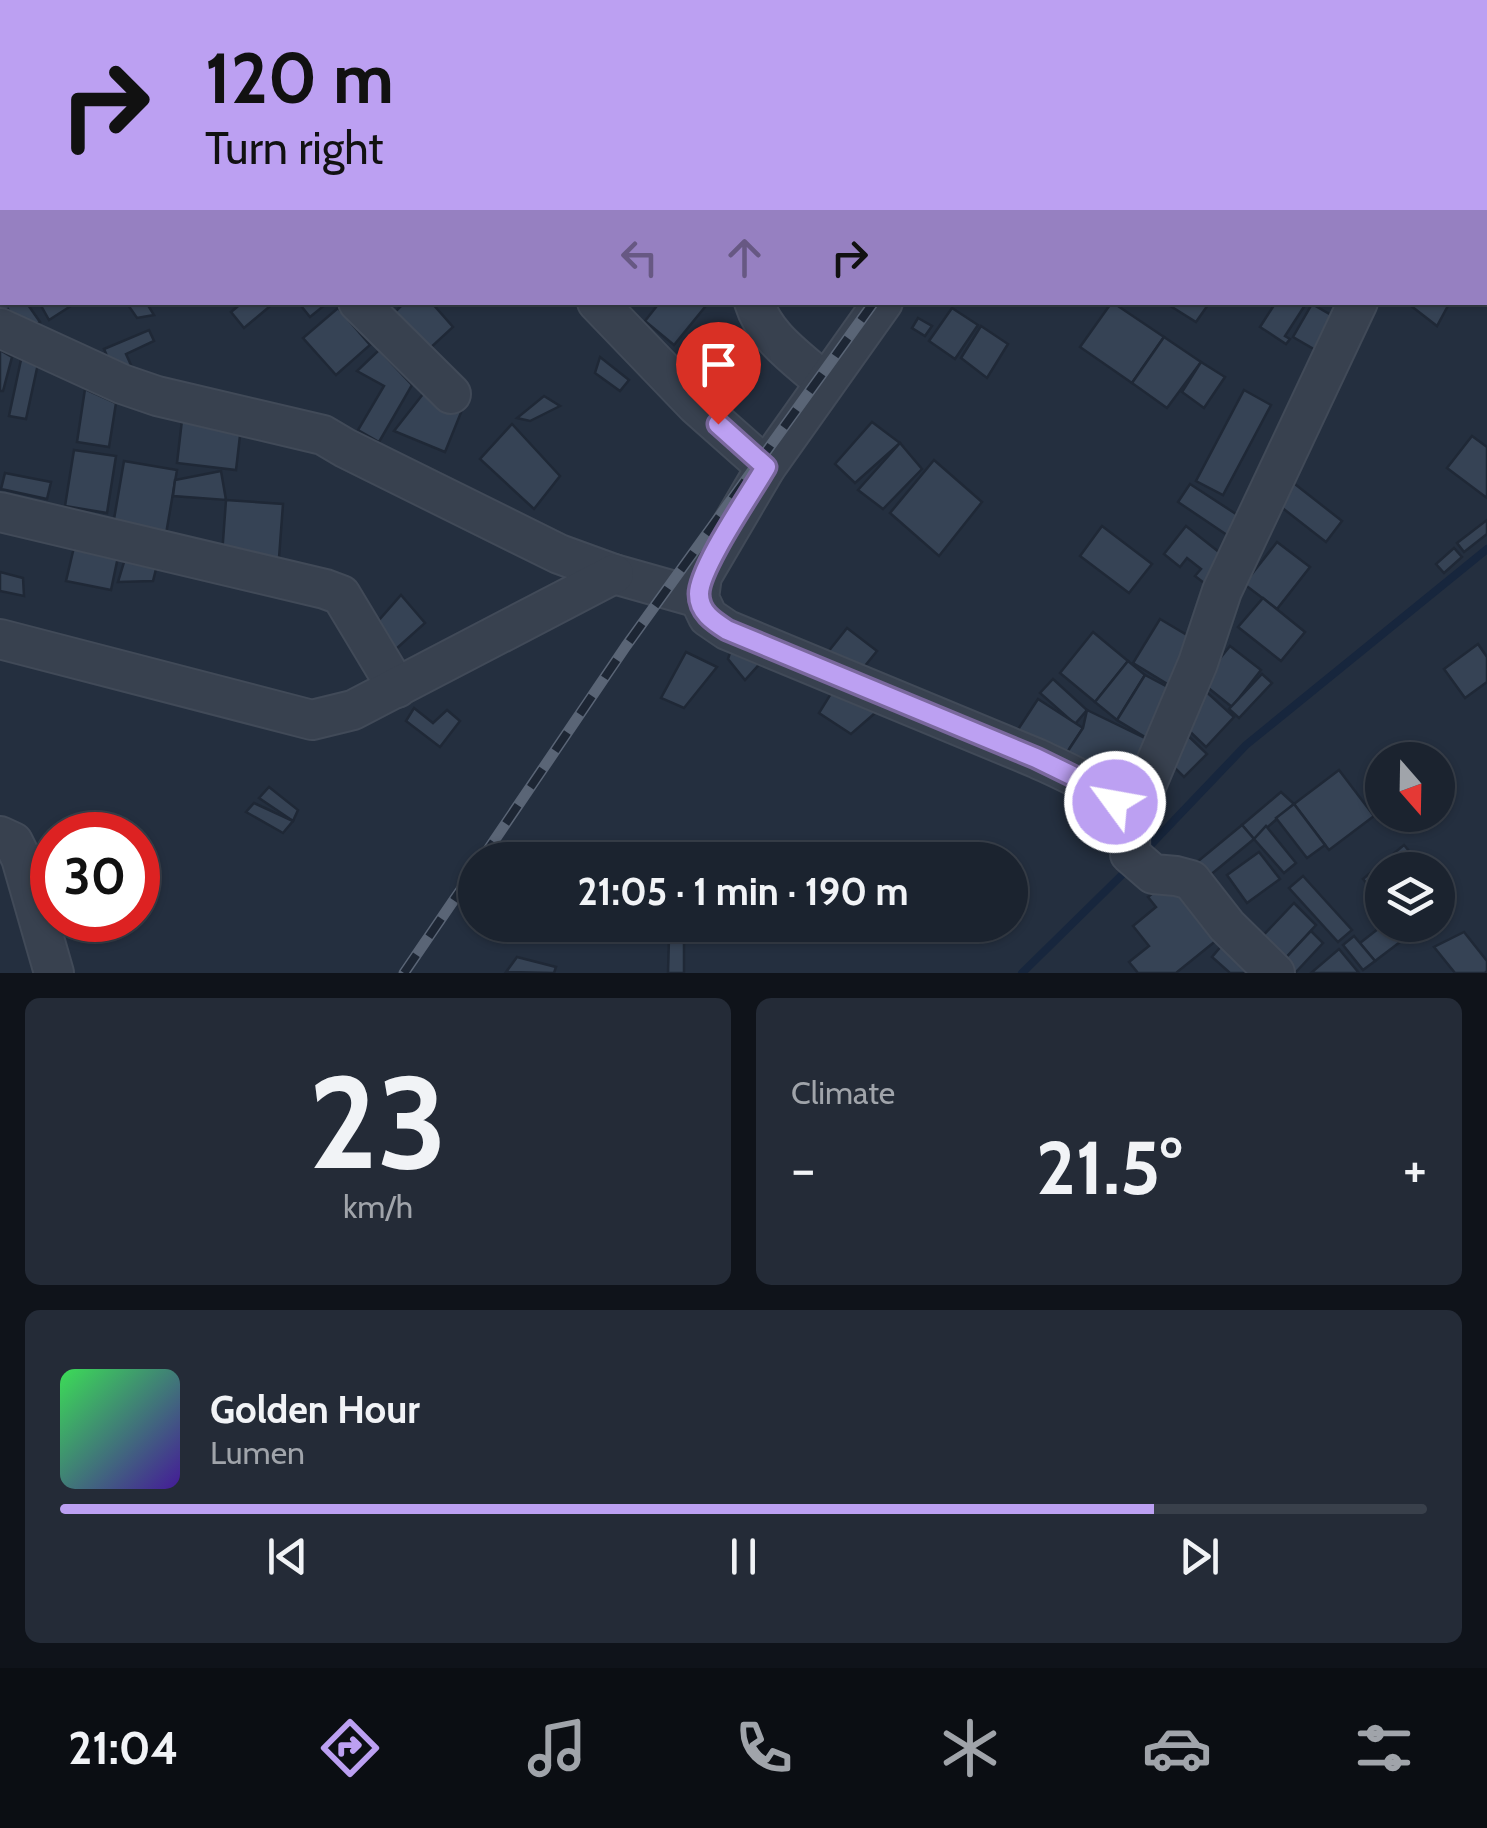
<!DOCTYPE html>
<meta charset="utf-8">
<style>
:root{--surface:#1b232f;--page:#242b37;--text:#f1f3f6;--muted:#a0a4aa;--line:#39404b;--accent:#bca0f2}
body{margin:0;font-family:Cabin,sans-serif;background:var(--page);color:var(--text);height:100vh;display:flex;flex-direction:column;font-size:38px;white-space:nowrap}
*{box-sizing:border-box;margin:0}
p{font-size:32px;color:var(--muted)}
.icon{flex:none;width:55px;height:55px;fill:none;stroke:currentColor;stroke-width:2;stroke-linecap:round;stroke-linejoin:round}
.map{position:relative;height:973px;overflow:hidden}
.drawer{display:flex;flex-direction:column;gap:25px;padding:25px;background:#0f131a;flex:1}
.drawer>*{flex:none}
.banner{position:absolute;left:0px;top:0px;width:1488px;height:305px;box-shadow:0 2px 8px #0004,0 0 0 2px var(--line);background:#bca0f2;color:#111;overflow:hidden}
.needle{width:65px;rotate:160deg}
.buttons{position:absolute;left:1365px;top:742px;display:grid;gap:20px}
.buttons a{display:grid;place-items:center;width:90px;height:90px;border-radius:50%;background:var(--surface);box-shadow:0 2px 8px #0004,0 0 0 2px var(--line);font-size:50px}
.speed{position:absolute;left:30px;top:812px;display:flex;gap:20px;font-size:50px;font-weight:700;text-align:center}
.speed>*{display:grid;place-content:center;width:130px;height:130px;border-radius:50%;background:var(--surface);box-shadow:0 2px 8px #0004,0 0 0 2px var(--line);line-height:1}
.speed .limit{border:15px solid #d22;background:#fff;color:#111}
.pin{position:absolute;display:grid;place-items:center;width:85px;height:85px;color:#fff;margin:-102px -42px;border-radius:50% 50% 50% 0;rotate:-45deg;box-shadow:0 0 10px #0007}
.pin .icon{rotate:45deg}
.me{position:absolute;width:110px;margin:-55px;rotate:302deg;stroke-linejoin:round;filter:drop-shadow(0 0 8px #0008)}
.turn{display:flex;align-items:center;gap:35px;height:210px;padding:0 40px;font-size:45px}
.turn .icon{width:130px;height:130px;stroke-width:2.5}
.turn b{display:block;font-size:70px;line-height:85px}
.lanes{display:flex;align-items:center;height:95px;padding:0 40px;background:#0003;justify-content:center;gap:50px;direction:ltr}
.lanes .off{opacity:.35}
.big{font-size:75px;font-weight:700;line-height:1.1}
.drawer .tile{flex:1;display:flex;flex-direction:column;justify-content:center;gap:15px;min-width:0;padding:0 35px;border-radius:15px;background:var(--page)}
.drawer .dial{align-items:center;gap:0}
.dial b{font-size:130px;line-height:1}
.song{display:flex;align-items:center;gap:30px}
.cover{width:120px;height:120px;border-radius:15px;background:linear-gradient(135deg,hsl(130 70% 55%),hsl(260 70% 35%))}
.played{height:10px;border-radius:5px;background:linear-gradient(90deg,var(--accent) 80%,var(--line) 80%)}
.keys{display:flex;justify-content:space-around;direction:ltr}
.heat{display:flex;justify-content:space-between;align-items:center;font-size:55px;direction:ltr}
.drawer .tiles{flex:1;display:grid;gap:25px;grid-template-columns:1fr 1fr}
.tile:last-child{grid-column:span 2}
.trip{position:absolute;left:458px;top:842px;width:570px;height:100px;border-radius:50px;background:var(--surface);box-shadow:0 2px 8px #0004,0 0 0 2px var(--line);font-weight:700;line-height:100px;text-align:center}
.tabs{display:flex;height:160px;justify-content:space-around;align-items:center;background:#0b0e13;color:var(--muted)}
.tabs .icon{width:70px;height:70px}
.tabs .on{color:var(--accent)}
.tabs b{font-size:45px;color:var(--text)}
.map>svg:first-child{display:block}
</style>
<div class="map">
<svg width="1487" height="973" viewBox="0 0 1487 973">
<rect width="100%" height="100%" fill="#242f3f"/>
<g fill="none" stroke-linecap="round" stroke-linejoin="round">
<g stroke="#17263d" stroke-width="8">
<polyline points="1142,854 1246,745 1487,549"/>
<polyline points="1022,973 1129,868"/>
</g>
</g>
<g fill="#364355" stroke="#1f2836" stroke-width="2.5">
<polygon points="126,0 185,0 183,2 128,2"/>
<polygon points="1247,0 1295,0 1293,2 1245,2"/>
<polygon points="1487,27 1487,99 1485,100 1485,28"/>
<polygon points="2,289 2,302 26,302 40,322 24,333 8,309 0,314 0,290"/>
<polygon points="39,302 77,302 49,320"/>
<polygon points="126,302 146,302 154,315 137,318"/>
<polygon points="243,302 275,302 244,328 231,312"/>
<polygon points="298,302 325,302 326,304 310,317"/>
<polygon points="405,302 431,302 453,327 427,351 393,314"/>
<polygon points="660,302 709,302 674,345 645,321"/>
<polygon points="1112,302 1164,337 1132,383 1080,347"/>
<polygon points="1164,302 1210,302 1196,322"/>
<polygon points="1276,302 1307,302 1285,336 1290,339 1286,344 1260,327"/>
<polygon points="1406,302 1450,302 1437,326"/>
<polygon points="1312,304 1338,319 1319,352 1293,337"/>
<polygon points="338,308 370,345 336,375 303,338"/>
<polygon points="952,308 978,325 955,359 929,341"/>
<polygon points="918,318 932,326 925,336 912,328"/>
<polygon points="981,326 1008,344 987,378 961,358"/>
<polygon points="149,330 154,341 126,354 131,365 114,372 104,349"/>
<polygon points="1164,337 1201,362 1167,408 1132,383"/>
<polygon points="0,350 12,357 3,391 0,391"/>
<polygon points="379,350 412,385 379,442 358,430 384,386 357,371"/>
<polygon points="22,355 39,359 26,419 9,416"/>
<polygon points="600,357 629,380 620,391 595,373"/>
<polygon points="1201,362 1225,377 1204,408 1182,392"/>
<polygon points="85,389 116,403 109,447 77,442"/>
<polygon points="1244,390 1271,405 1223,495 1196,481"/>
<polygon points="423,394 462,410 445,452 394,431"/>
<polygon points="544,396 560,406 530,421 517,418"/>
<polygon points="182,420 241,427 236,470 177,463"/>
<polygon points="872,422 900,443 855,483 835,464"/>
<polygon points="512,424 560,476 534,509 480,459"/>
<polygon points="1472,436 1487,447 1487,498 1447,468"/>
<polygon points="900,443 922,469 883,509 858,490"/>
<polygon points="74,450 116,456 107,513 65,506"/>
<polygon points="934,460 982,502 939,556 890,513"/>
<polygon points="124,461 177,470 166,534 113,525"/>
<polygon points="221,471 226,500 173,496 175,480"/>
<polygon points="5,473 51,482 47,499 1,489"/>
<polygon points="1291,481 1342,521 1326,542 1276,503"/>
<polygon points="1190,484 1239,516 1227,535 1178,502"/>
<polygon points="226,500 283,504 279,558 222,555"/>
<polygon points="1487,520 1487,534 1464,552 1457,543"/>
<polygon points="1102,526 1152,564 1129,593 1080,556"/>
<polygon points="1186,526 1229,560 1208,586 1195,576 1201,569 1187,558 1180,567 1164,554"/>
<polygon points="1277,542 1310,567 1277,609 1244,584"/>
<polygon points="75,543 119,552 111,590 66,581"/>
<polygon points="1454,548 1462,557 1444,573 1436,564"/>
<polygon points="128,549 159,557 153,581 118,582"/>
<polygon points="0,572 23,578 24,596 0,591"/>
<polygon points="401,595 425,623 396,649 373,627"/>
<polygon points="1263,598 1305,632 1281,661 1238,627"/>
<polygon points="1160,619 1202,644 1174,688 1133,663"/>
<polygon points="847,628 877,651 860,672 828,652"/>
<polygon points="1093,632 1128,661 1095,702 1060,673"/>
<polygon points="734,640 765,658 745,680 728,659"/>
<polygon points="1478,644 1487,657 1487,682 1465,698 1444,669"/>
<polygon points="1230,646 1261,670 1232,707 1201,682"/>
<polygon points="686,652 717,667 684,708 661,698"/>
<polygon points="1128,661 1145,675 1117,720 1095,702"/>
<polygon points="1262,674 1272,683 1239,718 1229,709"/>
<polygon points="1145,675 1181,694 1155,743 1117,720"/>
<polygon points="1053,679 1087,710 1075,724 1040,693"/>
<polygon points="1200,686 1234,717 1206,747 1182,724"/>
<polygon points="835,687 882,707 851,734 819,713"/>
<polygon points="1038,699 1083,728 1062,760 1017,731"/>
<polygon points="414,708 433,723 447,710 460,721 440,747 406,721"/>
<polygon points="1087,710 1155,743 1129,796 1062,760 1083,728"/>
<polygon points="1181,729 1207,754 1184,777 1167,760"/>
<polygon points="1339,770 1374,816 1329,850 1294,804"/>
<polygon points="269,787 298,810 293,821 259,798"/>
<polygon points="1281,792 1294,804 1254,839 1242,825"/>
<polygon points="254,803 293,821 283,833 246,812"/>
<polygon points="1294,804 1325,845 1307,858 1276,818"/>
<polygon points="1242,825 1254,839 1203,881 1191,867"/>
<polygon points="1266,826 1296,863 1284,873 1254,839"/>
<polygon points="1404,845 1425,870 1382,870 1382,902 1363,879"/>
<polygon points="1259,852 1280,879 1247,903 1227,875"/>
<polygon points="1174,876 1223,935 1176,973 1138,973 1129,962 1149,946 1133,926 1156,907 1148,897"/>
<polygon points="1303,876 1352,930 1338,942 1289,888"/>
<polygon points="1438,885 1451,901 1438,912"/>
<polygon points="1294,903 1316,925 1281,963 1257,942"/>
<polygon points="1383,925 1393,925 1404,939 1375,961 1360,943"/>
<polygon points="1401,925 1422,925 1410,935"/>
<polygon points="1311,931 1323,943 1295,973 1291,973 1281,963"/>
<polygon points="1464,932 1487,961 1487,971 1485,973 1455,973 1434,947"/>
<polygon points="1354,936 1375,961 1363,970 1343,945"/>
<polygon points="1229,937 1270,973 1230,973 1212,957"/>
<polygon points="669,938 684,938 684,973 668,973"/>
<polygon points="1339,949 1359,973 1311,973"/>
<polygon points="517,957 556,967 554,973 506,972"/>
</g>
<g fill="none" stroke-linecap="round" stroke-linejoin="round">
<defs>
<g id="minor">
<polyline points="304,0 306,2"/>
<polyline points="1351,0 1351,2"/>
<polyline points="795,2 797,0"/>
<polyline points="1105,2 1107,0"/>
<polyline points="0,268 2,267"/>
<polyline points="358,302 451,394"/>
<polyline points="597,302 696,405 766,467"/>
<path d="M 754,302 C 765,338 799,359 825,383"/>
<path d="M 883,302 L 766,467 L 702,576 L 699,598 L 708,617 L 727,630 L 1036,758 C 1059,769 1123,795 1129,821 C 1131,831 1130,844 1130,854 L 1153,874 L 1176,876 L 1191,880 L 1227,926 L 1275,973"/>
<polyline points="0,328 122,384 157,396 323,435 345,448 559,554 614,574 699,598"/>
<polyline points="0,512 325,589 341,595 397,688"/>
<polyline points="0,639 312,720 353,710 614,574"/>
<polyline points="1130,824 1198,663 1222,591 1358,302"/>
<polyline points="0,836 13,842 21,858 54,973"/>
</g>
</defs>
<use href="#minor" stroke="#414a58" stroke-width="42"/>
<use href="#minor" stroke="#38414f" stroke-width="38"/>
<defs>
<g id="rail">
<polyline points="1090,2 1091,0"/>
<polyline points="481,860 626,646 874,302"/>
<polyline points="404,973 475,869"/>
</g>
</defs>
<use href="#rail" stroke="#5a6576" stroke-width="11"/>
<use href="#rail" stroke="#1d2634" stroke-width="8" stroke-dasharray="22" stroke-linecap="butt"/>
</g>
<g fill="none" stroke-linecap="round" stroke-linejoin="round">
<defs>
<path id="route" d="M 718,424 L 766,467 C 751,493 699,568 699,594 C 699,612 713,621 727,630 L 1036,758 L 1081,780 L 1115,802"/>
</defs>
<use href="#route" stroke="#7a689d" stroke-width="25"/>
<use href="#route" stroke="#bca0f2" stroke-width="18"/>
</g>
</svg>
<div class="buttons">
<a><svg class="needle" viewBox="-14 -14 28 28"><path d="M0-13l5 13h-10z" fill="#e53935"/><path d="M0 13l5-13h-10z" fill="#a0a4aa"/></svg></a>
<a><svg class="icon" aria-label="layers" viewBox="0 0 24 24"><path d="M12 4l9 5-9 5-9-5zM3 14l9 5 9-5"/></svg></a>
</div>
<div class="speed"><div class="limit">30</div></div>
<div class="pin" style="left:718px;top:424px;background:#d93025"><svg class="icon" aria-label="arrive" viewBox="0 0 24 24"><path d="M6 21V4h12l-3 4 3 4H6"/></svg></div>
<svg class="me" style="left:1115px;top:802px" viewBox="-20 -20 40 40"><circle r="17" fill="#bca0f2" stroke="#fff" stroke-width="3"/><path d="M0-11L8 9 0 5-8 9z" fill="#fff"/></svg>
<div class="trip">21:05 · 1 min · 190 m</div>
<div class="banner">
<div class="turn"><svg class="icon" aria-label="right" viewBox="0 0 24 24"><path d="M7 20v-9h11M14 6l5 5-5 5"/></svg><div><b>120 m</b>Turn right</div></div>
<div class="lanes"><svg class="icon off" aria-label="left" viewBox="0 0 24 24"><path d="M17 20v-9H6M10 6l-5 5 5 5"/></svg><svg class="icon off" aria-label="ahead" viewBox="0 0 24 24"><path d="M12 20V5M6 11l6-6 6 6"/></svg><svg class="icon" aria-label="right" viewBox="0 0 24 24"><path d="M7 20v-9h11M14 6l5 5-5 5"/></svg></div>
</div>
</div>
<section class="drawer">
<div class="tiles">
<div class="tile dial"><b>23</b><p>km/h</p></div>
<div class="tile"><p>Climate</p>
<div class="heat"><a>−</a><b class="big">21.5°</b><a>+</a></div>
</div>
<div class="tile">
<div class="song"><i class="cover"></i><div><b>Golden Hour</b><p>Lumen</p></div></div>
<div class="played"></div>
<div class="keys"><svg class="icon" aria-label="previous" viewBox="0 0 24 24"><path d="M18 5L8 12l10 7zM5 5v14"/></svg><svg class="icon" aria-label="pause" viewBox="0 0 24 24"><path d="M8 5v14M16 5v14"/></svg><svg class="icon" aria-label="next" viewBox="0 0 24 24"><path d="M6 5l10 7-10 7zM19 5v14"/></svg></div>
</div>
</div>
</section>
<nav class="tabs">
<b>21:04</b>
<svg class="icon on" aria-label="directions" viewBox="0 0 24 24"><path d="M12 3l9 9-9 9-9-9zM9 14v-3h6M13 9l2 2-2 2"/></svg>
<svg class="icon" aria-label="music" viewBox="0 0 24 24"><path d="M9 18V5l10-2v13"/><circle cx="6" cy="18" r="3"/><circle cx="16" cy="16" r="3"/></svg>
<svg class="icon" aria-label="phone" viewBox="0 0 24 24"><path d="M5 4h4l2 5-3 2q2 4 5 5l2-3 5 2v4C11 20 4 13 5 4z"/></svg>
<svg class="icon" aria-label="climate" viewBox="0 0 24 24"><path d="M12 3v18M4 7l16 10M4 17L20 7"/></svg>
<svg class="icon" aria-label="car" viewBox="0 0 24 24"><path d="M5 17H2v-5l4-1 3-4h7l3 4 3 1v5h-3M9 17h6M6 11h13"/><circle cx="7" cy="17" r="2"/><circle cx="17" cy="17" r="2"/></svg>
<svg class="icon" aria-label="filters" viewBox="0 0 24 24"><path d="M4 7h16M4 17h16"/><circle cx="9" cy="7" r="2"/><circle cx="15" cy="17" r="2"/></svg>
</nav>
